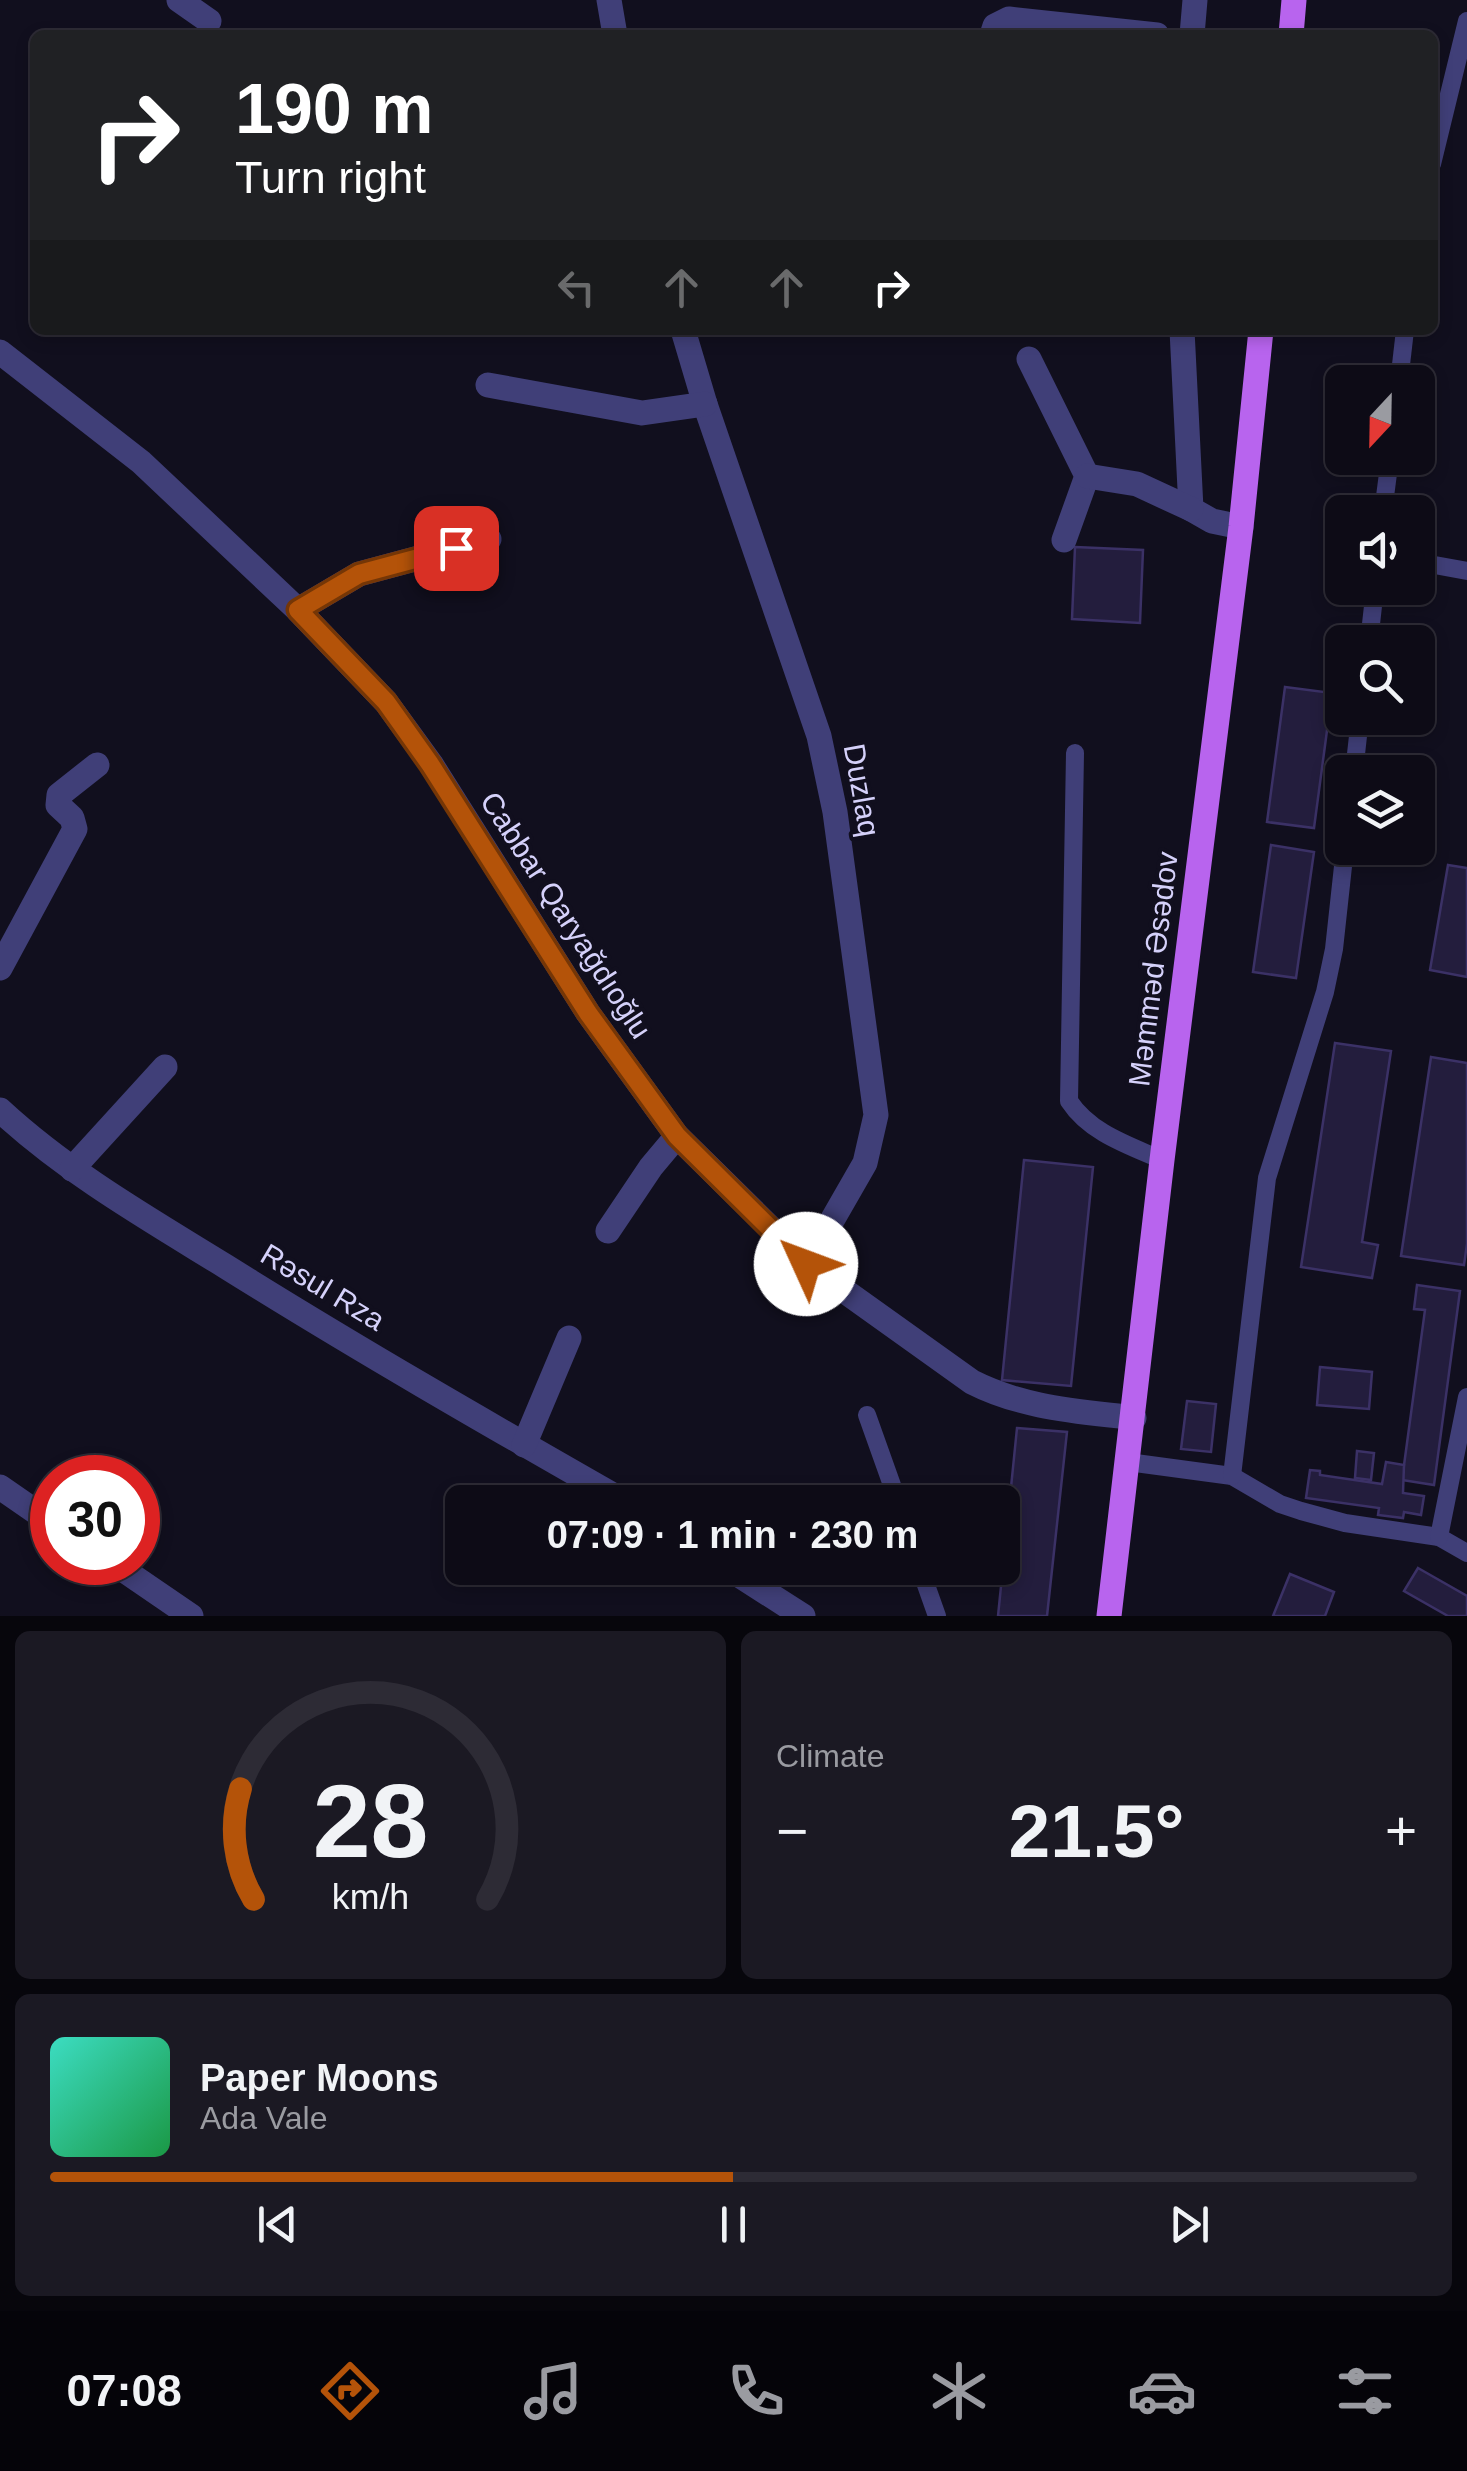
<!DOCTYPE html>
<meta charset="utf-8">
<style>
:root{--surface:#0d0b16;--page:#1b1923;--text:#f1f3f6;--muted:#9a9ba1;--line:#2d2b35;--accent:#b45309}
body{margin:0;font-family:Helvetica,sans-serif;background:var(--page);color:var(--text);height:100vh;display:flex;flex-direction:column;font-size:38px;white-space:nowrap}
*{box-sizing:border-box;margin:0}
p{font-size:32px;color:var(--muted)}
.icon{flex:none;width:55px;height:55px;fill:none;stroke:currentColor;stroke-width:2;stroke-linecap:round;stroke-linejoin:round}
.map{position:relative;height:1616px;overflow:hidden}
.side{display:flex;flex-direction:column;gap:15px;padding:15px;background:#07060c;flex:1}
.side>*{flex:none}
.hud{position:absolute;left:30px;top:30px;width:1408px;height:305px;border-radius:15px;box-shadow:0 5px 15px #0003,0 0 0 2px var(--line);background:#202124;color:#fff;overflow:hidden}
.needle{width:65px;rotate:202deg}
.buttons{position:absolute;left:1325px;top:365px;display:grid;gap:20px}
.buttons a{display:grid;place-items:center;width:110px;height:110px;border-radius:15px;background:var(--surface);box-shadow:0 5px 15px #0003,0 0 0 2px var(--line);font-size:50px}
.speed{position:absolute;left:30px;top:1455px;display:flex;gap:20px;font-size:50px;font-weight:700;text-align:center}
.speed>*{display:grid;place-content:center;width:130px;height:130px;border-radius:50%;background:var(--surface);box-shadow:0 5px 15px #0003,0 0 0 2px var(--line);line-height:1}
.speed .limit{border:15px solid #d22;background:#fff;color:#111}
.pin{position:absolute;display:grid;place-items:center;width:85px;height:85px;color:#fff;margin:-42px;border-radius:20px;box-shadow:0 5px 15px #0006}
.me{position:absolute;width:110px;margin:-55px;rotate:313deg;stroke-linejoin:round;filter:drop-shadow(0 0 8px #0008)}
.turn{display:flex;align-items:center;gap:35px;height:210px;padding:0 40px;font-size:45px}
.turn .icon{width:130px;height:130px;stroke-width:2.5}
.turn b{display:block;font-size:70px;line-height:85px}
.lanes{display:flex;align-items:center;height:95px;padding:0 40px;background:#0003;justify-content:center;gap:50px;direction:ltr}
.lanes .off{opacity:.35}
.big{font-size:75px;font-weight:700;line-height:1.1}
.side .card{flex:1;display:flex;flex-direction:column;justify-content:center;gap:15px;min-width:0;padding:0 35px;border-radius:15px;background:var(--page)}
.side .dial{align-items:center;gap:0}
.dial svg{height:260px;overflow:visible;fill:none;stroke:var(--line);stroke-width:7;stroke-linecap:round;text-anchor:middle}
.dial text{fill:var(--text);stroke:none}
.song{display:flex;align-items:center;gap:30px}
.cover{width:120px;height:120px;border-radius:15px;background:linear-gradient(135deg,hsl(170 70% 55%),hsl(140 70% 35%))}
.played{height:10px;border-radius:5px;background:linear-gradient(90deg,var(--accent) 50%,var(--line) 50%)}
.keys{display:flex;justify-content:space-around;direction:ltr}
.heat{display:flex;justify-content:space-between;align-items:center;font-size:55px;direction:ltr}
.side .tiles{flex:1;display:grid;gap:15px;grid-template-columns:1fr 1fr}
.card:last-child{grid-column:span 2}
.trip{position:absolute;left:445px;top:1485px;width:575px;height:100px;border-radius:15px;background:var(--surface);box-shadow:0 5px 15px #0003,0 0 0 2px var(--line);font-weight:700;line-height:100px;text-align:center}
.dock{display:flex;height:160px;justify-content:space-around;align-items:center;background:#050409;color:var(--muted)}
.dock .icon{width:70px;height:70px}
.dock .selected{color:var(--accent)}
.dock b{font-size:45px;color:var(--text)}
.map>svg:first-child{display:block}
</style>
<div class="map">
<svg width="1467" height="1616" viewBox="0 0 1467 1616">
<rect width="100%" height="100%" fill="#110f1e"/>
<g fill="#231d3d" stroke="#3b3166" stroke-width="2.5">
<polygon points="1075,547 1143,550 1140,623 1072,619"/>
<polygon points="1285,687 1332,693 1314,828 1267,822"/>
<polygon points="1271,845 1314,852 1296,978 1253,972"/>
<polygon points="1448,865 1467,868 1467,977 1430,970"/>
<polygon points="1335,1043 1391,1051 1362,1242 1378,1245 1372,1278 1301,1267"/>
<polygon points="1431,1057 1467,1063 1467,1244 1464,1265 1401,1256"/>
<polygon points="1024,1160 1093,1167 1071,1386 1002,1380"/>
<polygon points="1417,1285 1460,1291 1434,1485 1402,1480 1425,1310 1414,1309"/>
<polygon points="1320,1367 1372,1372 1369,1409 1317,1405"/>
<polygon points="1187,1401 1216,1404 1211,1452 1181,1449"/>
<polygon points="1017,1428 1067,1432 1047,1616 998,1616"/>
<polygon points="1357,1451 1374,1453 1371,1480 1355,1478"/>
<polygon points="1386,1462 1404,1465 1403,1493 1424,1496 1421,1515 1404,1512 1403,1518 1378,1515 1379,1508 1306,1498 1310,1470 1320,1471 1320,1475 1382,1484"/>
<polygon points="1418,1568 1467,1596 1467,1616 1448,1616 1404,1591"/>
<polygon points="1290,1574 1334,1592 1325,1616 1273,1616"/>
</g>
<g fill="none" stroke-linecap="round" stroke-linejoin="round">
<g stroke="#403f78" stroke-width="18">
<polyline points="1432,164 1467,21"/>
<polyline points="1399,382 1405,330"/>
<polyline points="1383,512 1390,458"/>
<polyline points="1418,562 1467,571"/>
<polyline points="1369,642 1375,588"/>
<path d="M 1075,753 L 1069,1101 C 1090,1133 1128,1145 1162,1160"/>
<polyline points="1354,772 1360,718"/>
<polyline points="867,1415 898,1502"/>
<polyline points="1128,1462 1232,1476 1280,1504 1301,1511 1345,1523 1439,1537 1467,1553"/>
<polyline points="1232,1476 1267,1178 1325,992 1334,949 1345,848"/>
<polyline points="1439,1537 1467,1397"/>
<polyline points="920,1568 937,1616"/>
</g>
<g stroke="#403f78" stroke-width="25">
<polyline points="179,0 209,21"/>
<polyline points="609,0 615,35"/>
<polyline points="992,35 995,26 1009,19 1157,35"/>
<polyline points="1192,35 1195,0"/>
<polyline points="683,330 705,404 819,736 835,812 876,1115 865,1163 807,1264"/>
<polyline points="1182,330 1191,509 1212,521 1241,527"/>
<path d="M 0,352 L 141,462 L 298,610 L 386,702 L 431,764 L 588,1013 L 677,1136 L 807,1264 L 972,1382 C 1023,1408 1078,1411 1134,1418"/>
<polyline points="1029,359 1087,476 1064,540"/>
<polyline points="488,385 642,413 705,404"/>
<polyline points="1087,476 1137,484 1191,509"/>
<polyline points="298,610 359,574 489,539"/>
<polyline points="0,968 75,829 72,818 58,805 59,795 97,765"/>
<path d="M 0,1110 C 67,1172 147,1218 225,1266 C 356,1348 490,1425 625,1502"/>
<polyline points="72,1169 165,1067"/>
<polyline points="608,1231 651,1167 677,1136"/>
<polyline points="524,1445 569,1338"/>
<polyline points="0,1487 52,1523"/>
<polyline points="112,1562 191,1616"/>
<polyline points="728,1568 803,1616"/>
</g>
<g stroke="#b864ee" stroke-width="25">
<polyline points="1291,35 1294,0"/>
<polyline points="1109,1616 1162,1160 1241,527 1261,330"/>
</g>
</g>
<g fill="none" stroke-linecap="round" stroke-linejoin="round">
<defs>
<polyline id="route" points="456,548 359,574 298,610 386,702 430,764 588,1013 677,1136 806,1264"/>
</defs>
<use href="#route" stroke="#753606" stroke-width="25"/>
<use href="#route" stroke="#b45309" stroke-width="18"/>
</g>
<g text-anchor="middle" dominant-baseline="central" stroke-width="8" stroke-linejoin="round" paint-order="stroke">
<g font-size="30" fill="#d5d1fa" stroke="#110f1e">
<text transform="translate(862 790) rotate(80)">Duzlaq</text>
<text transform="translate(566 915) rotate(57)">Cabbar Qaryağdıoğlu</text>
<text transform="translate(1153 969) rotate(-83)">Məmməd Əsədov</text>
<text transform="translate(323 1287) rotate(31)">Rəsul Rza</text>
</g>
</g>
</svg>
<div class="buttons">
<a><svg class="needle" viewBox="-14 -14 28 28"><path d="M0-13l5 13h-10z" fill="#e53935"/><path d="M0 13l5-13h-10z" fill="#9a9ba1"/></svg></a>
<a><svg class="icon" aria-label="sound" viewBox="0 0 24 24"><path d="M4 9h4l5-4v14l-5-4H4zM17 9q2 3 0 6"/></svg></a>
<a><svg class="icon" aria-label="search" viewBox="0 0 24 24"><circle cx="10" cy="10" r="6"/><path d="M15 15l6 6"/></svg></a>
<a><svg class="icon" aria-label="layers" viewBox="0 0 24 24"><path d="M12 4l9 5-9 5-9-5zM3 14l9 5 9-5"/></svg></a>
</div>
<div class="speed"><div class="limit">30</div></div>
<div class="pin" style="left:456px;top:548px;background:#d93025"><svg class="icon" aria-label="arrive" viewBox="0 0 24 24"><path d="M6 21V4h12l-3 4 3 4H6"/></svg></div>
<svg class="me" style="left:806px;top:1264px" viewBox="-20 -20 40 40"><circle r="19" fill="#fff"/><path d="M0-13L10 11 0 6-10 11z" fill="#b45309"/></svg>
<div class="trip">07:09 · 1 min · 230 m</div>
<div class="hud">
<div class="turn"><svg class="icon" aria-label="right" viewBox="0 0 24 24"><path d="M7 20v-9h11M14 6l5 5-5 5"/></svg><div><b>190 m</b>Turn right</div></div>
<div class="lanes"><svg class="icon off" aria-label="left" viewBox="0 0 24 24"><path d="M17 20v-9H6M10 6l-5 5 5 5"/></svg><svg class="icon off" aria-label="ahead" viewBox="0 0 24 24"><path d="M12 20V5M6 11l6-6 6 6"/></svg><svg class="icon off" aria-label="ahead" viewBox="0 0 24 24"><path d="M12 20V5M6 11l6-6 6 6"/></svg><svg class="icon" aria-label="right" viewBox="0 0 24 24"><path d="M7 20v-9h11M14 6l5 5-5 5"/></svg></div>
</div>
</div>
<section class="side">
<div class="tiles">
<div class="card dial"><svg viewBox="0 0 100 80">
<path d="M14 69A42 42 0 1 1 86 69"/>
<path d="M14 69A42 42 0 0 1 10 35" stroke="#b45309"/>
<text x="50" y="56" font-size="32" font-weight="700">28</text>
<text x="50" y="72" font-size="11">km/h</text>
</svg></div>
<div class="card"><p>Climate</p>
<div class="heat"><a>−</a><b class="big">21.5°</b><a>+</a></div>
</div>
<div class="card">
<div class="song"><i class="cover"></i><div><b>Paper Moons</b><p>Ada Vale</p></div></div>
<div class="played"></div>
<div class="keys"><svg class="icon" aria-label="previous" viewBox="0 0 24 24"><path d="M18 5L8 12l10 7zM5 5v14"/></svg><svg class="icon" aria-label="pause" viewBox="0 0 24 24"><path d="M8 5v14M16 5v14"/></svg><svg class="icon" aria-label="next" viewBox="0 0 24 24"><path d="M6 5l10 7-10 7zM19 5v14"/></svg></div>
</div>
</div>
</section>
<nav class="dock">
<b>07:08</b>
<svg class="icon selected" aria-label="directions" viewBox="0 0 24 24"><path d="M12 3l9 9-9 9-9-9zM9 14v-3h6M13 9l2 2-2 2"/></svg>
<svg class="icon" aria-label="music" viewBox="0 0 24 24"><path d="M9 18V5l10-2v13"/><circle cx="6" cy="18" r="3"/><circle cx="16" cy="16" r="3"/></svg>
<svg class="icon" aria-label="phone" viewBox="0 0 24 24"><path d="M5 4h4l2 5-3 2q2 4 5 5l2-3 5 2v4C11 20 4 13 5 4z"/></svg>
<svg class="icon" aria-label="climate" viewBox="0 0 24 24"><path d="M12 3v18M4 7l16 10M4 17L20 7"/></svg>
<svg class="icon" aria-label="car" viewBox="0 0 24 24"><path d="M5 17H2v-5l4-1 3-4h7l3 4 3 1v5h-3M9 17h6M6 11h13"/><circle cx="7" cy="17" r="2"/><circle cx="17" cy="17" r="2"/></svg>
<svg class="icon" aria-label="filters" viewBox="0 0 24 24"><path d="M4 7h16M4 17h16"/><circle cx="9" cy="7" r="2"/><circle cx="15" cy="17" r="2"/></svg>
</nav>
